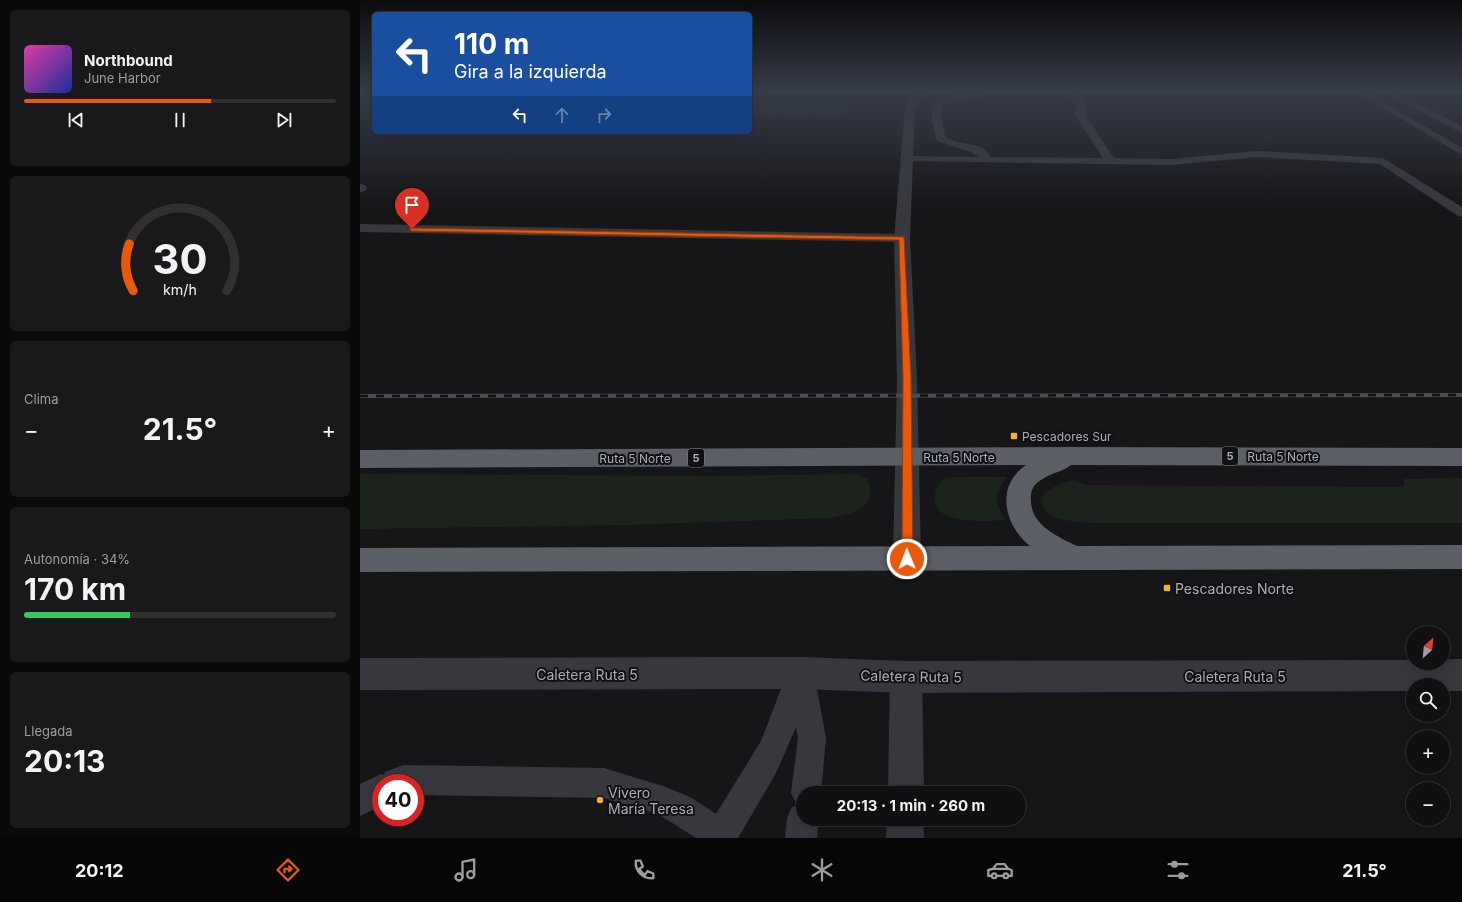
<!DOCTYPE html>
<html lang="es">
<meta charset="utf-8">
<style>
:root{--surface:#101012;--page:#19191b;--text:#f1f3f6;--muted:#9c9d9f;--line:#303032;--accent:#ea580c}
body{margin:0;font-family:Inter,sans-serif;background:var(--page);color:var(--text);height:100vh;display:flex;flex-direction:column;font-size:15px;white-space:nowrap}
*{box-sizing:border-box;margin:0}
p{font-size:13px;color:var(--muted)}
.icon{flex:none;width:22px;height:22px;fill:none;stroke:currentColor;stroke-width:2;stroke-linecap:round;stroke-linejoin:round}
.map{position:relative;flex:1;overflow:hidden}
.panel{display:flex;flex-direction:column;gap:10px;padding:10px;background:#09090a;width:360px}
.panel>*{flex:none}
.guide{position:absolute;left:12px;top:12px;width:380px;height:122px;border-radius:6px;box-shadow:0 4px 16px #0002,0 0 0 1px var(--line);background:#1a4fa0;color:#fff;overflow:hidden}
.needle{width:26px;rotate:27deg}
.tools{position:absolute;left:1046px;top:626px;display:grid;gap:8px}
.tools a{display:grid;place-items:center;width:44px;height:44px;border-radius:50%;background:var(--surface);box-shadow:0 4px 16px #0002,0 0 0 1px var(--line);font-size:20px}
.speed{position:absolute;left:12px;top:774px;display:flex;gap:8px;font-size:20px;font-weight:700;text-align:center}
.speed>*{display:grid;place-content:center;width:52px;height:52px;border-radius:50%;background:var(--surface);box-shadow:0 4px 16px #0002,0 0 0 1px var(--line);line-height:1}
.speed .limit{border:6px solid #d22;background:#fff;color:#111}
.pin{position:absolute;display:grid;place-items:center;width:34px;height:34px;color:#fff;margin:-41px -17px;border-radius:50% 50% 50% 0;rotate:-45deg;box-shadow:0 0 4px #0007}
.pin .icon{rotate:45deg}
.me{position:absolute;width:44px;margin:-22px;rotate:359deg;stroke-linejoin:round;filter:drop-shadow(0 0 3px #0008)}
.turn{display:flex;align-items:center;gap:14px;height:84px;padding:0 16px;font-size:18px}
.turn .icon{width:52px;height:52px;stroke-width:2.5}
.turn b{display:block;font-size:28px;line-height:34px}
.lanes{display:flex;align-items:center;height:38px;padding:0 16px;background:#0003;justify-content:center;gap:20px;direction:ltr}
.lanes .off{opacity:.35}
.big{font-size:30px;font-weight:700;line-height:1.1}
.panel .tile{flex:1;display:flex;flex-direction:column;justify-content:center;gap:6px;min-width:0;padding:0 14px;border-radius:6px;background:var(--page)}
.panel .dial{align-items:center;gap:0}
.dial svg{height:104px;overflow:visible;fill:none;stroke:var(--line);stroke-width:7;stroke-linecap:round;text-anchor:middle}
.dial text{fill:var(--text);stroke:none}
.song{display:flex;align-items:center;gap:12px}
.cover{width:48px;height:48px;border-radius:6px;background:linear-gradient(135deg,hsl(320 70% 55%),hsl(230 70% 35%))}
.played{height:4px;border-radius:2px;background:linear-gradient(90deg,var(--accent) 60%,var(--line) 60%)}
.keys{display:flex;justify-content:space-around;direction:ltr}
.heat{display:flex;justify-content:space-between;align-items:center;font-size:22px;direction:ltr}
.charge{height:6px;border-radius:3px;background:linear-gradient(90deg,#34c759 34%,var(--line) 0)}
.trip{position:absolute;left:436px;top:786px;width:230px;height:40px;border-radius:20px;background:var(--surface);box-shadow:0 4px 16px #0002,0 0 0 1px var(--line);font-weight:700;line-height:40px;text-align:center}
.menu{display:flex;height:64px;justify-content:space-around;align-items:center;background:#060607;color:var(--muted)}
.menu .icon{width:28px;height:28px}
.menu .on{color:var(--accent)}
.menu b{font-size:18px;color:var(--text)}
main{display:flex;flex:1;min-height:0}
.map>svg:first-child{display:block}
</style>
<main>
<section class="panel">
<div class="tile">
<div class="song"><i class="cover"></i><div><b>Northbound</b><p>June Harbor</p></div></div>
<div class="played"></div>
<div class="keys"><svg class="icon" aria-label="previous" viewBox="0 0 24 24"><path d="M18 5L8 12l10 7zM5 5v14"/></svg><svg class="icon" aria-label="pause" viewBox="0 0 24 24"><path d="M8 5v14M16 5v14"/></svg><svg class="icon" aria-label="next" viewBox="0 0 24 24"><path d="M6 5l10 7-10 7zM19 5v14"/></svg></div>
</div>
<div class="tile dial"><svg viewBox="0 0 100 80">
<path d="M14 69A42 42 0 1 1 86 69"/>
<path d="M14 69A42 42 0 0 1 11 33" stroke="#ea580c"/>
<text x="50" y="56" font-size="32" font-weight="700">30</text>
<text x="50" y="72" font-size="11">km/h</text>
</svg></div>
<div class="tile"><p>Clima</p>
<div class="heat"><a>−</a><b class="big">21.5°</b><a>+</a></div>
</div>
<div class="tile"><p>Autonomía · 34%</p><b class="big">170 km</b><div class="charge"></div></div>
<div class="tile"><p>Llegada</p><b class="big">20:13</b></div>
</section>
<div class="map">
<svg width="1102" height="838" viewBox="0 0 1102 838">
<rect width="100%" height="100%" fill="#161618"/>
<g fill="#1c231d">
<polygon points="452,102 449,118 425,118 429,103"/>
<polygon points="459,102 483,102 480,117 455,117"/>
<polygon points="401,103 423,103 418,118 395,118"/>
<path d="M 0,474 L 353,476 L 492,474 L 499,475 L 507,479 C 519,509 494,513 470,518 L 268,525 L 0,529 Z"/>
<path d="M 648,477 C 633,494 634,501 645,520 C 627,521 570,526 575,495 C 576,489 580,481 586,478 C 593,476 638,477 648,477 Z"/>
<path d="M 1102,478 L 1102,523 L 731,523 C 720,522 691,521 685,510 C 683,506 682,501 682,497 C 690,486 701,484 714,480 L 726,485 L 1044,487 L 1044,479 Z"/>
</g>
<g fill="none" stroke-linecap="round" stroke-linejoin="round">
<g fill="#37383d" fill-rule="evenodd">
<path d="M 639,91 L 714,91 L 726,103 L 725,115 L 754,158 L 812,159 L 897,151 L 1023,158 L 1102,207 L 1102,217 L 1098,216 L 1020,164 L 897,157 L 812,165 L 544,161 L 543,159 L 544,157 L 548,156 L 619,157 L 611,152 L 577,141 L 572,121 L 572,110 L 577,101 L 586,97 L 603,93 ZM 709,95 L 716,103 L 715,115 L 743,158 L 630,157 C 624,140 595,147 585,136 L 581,115 L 583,105 C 614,90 674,95 709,95 Z"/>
<polygon points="995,91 1004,91 1102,148 1102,155"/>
<polygon points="1023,91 1033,91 1102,126 1102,133"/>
<polygon points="0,184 5,185 7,188 5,191 0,192"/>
<polygon points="0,224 542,234 547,235 549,238 547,241 542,242 0,232"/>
<polygon points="441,660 451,663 454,673 466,738 461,793 443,793 443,819 459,819 457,838 425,838 427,818 432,807 437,805 431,793 438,738 436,727 416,773 378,838 336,838 298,814 244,798 55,795 55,783 21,783 21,806 0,816 0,784 21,774 24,775 25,772 43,765 244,768 306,787 332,798 356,814 401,741 431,663"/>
</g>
<g fill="#37383d" fill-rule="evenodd">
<polygon points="390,91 408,91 403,94 390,94"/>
<polygon points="546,661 557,666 562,677 564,793 528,793 530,677 535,666"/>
<polygon points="527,819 563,819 564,838 526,838"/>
</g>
<g fill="#37383d" fill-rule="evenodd">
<polygon points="562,91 574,91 560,99 555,108 550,238 557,378 561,559 557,567 547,571 537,567 533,559 537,378 534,238 545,108 552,95"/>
<polygon points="441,657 546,661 1053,660 1053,663 1083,663 1083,659 1102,659 1102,691 1083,691 1083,685 1053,685 1053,691 546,693 441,689 0,690 0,658"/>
</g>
<path fill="#5b5e65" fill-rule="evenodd" d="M 714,447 L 1102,448 L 1102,466 L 711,465 C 703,472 690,473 681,480 C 673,485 670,491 671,501 C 671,525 698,537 717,546 L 1102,545 L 1102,569 L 0,572 L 0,548 L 670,546 C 644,525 635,486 666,465 L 0,468 L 0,450 Z"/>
<defs>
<polyline id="rail" points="0,396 1102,395"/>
</defs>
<use href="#rail" stroke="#4a4c52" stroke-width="4"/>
<use href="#rail" stroke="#111113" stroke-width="2.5" stroke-dasharray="8" stroke-linecap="butt"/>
</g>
<linearGradient id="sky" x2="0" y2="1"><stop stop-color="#0c0c0d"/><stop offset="0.44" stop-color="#363c48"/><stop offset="1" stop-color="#363c48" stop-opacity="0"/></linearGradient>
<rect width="1102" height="208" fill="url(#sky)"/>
<polygon fill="#ea580c" stroke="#983908" points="50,228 544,237 551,378 553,559 551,562 547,564 543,562 542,559 543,378 539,240 52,231 49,229"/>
<g fill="#f2b134" stroke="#111113" stroke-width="1.5">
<rect x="650" y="432" width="8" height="8" rx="2"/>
<rect x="803" y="584" width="8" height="8" rx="2"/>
<circle cx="240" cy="800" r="4"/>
</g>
<g text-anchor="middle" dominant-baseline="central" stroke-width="4" stroke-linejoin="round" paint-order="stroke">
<g fill="#111113" stroke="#7b7e86" stroke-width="1">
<rect x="862" y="447" width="16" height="18" rx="3"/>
<rect x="328" y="449" width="16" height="18" rx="3"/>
</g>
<g font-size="11" font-weight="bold" fill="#a8adb8">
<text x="870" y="456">5</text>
<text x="336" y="458">5</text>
</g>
<g font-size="12" fill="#a8adb8" stroke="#111113" text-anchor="start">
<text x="662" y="436">Pescadores Sur</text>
</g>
<g font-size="12" fill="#a8adb8" stroke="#111113">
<text x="923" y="456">Ruta 5 Norte</text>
<text x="599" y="457">Ruta 5 Norte</text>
<text x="275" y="458">Ruta 5 Norte</text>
</g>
<g font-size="14" fill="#a8adb8" stroke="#111113" text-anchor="start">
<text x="815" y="588">Pescadores Norte</text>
<text x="248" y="792">Vivero<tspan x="248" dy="16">María Teresa</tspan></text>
</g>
<g font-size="14" fill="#a8adb8" stroke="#111113">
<text x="227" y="674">Caletera Ruta 5</text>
<text transform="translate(551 676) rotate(1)">Caletera Ruta 5</text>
<text x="875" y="676">Caletera Ruta 5</text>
</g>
</g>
</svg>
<div class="tools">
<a><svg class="needle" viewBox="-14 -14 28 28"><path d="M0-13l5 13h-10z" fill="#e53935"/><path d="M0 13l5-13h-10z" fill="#9c9d9f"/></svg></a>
<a><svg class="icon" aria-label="search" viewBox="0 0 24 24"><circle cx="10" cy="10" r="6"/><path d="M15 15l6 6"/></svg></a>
<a>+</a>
<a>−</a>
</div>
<div class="speed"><div class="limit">40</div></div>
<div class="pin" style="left:52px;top:229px;background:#d93025"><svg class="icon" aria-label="arrive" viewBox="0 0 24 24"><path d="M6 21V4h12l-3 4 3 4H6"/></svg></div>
<svg class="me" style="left:547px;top:559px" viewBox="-20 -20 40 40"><circle r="17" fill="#ea580c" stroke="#fff" stroke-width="3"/><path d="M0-11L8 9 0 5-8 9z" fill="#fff"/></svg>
<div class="trip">20:13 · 1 min · 260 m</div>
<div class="guide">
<div class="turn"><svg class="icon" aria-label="left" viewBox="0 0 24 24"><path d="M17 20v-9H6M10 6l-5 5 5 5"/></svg><div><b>110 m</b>Gira a la izquierda</div></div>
<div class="lanes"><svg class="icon" aria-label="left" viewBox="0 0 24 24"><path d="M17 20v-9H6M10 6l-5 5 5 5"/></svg><svg class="icon off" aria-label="ahead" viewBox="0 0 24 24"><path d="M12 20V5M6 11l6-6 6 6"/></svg><svg class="icon off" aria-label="right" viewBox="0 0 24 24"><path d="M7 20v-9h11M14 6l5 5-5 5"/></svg></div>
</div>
</div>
</main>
<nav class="menu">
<b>20:12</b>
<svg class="icon on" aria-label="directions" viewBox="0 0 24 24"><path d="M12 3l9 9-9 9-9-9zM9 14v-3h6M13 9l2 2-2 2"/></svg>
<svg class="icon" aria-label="music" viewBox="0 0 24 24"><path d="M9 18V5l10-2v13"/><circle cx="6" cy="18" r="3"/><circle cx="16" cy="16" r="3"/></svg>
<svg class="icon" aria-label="phone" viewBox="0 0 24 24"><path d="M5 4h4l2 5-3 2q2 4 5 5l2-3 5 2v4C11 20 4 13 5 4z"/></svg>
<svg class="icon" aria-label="climate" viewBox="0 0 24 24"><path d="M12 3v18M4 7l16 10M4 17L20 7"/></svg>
<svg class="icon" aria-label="car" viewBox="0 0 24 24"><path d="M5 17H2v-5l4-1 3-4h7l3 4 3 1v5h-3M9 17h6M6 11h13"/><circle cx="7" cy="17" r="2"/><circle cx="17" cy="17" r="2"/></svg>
<svg class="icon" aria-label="filters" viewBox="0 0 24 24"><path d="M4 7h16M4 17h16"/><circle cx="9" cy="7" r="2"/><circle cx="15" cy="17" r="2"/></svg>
<b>21.5°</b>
</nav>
